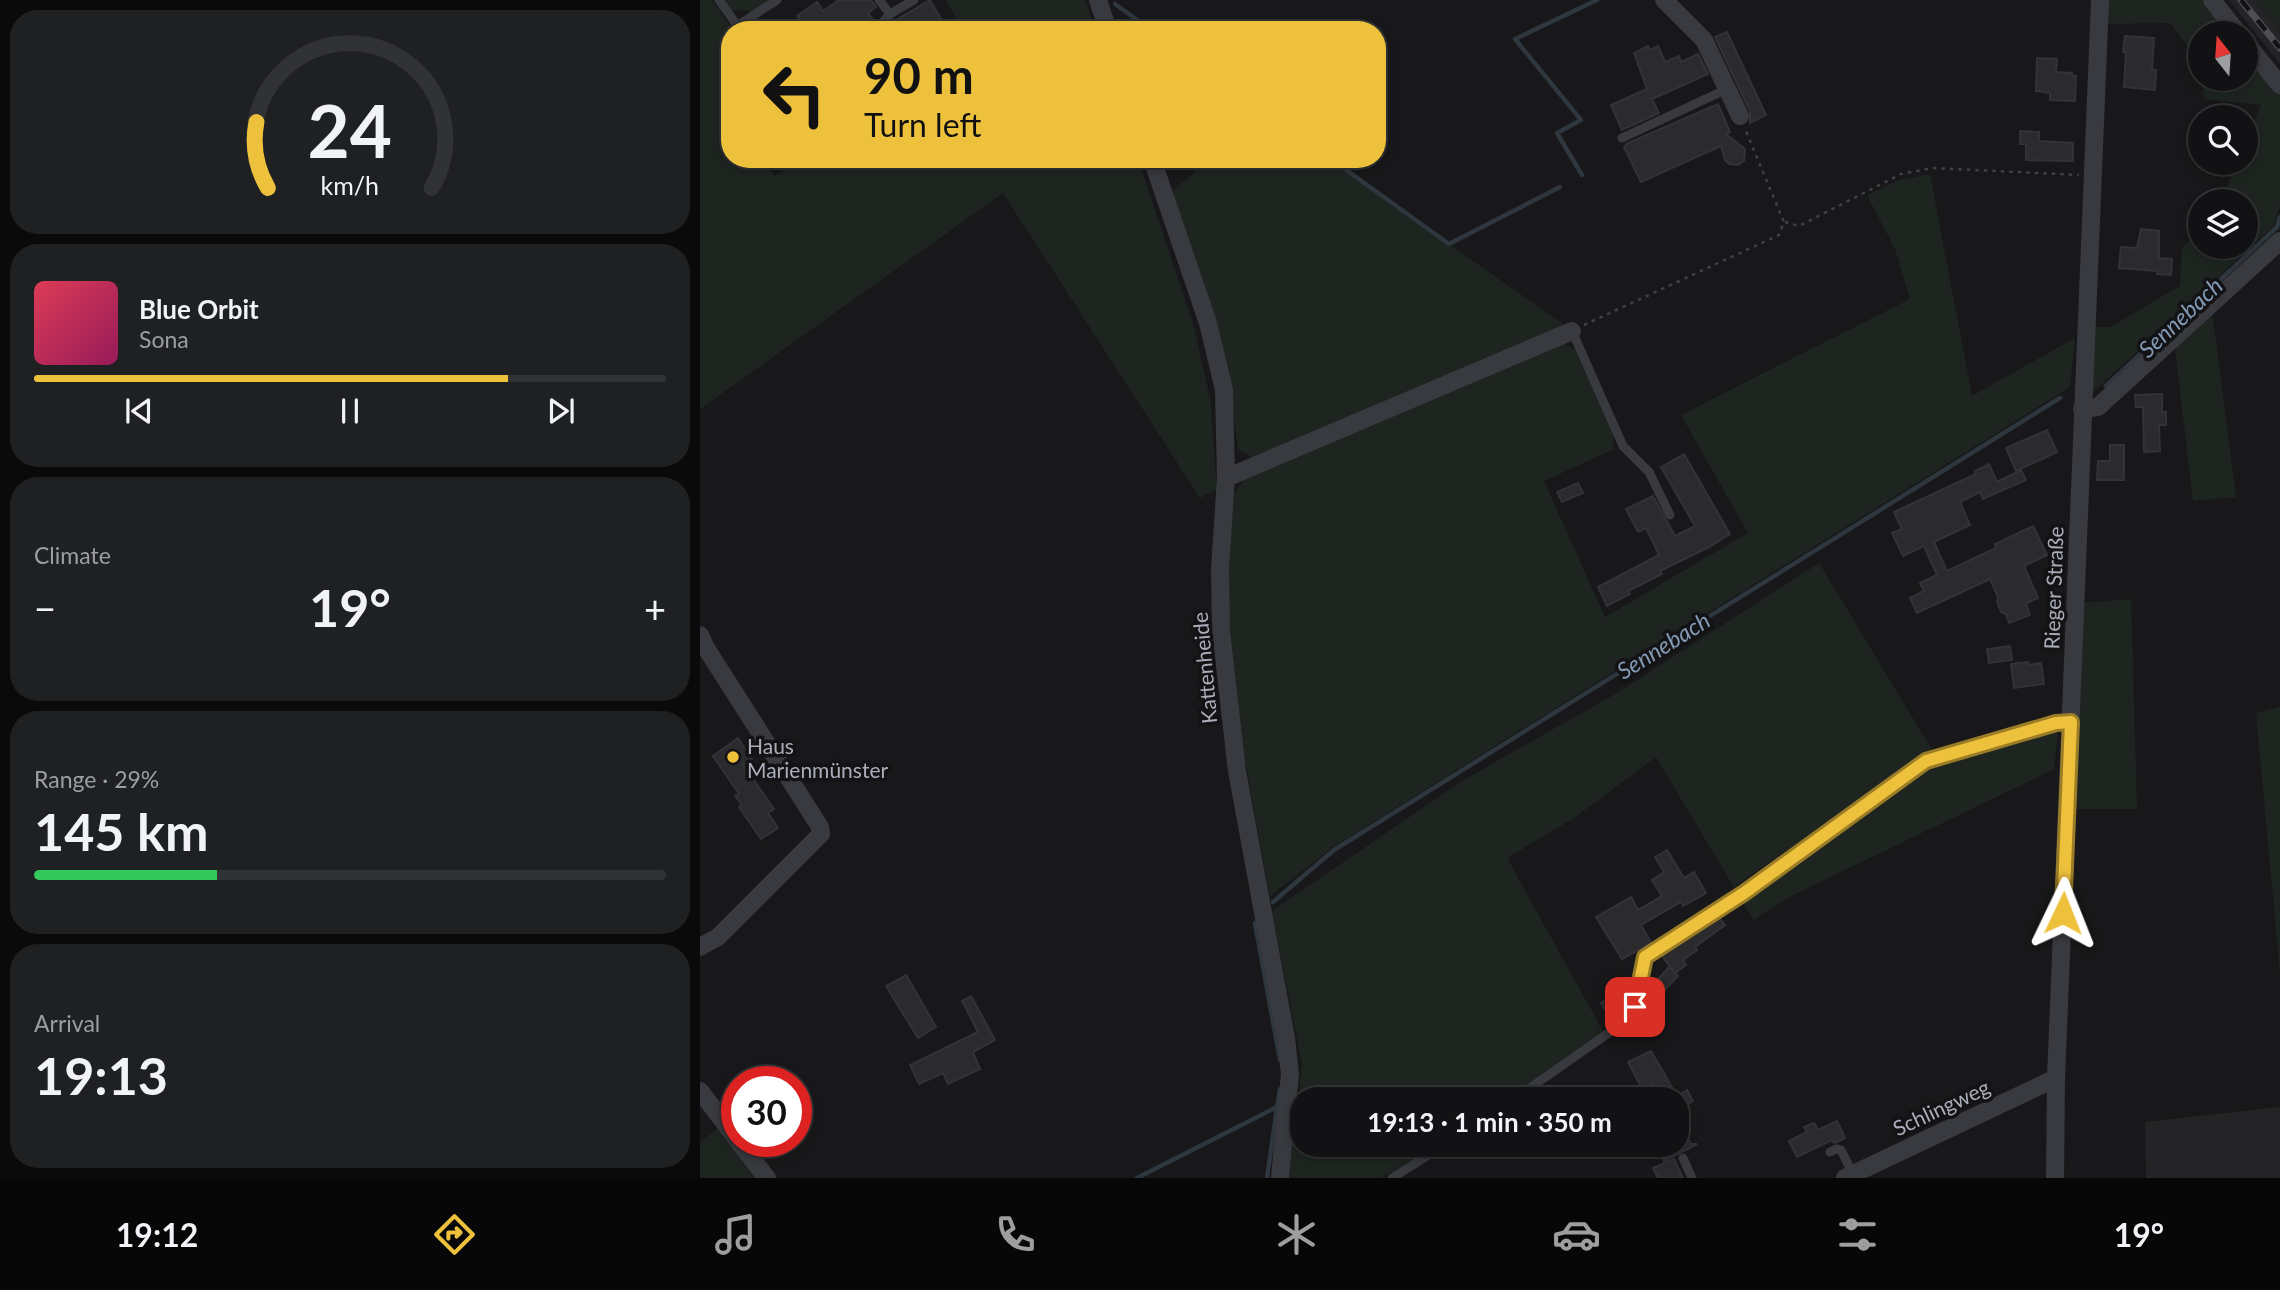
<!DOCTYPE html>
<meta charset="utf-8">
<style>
:root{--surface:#121214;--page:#1f2022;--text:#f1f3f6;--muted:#9c9ea0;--line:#313234;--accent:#eec13c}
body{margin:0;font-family:Lato,sans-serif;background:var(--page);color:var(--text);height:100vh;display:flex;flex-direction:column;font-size:26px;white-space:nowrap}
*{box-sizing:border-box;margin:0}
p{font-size:23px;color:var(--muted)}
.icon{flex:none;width:38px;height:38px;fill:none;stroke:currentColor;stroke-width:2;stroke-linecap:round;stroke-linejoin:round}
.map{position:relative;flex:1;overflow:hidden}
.sheet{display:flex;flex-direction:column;gap:10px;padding:10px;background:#0a0a0b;width:700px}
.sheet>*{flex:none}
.banner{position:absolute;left:21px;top:21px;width:665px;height:147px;border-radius:28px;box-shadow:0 4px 10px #0003,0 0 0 2px var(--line);background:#eec13c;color:#111;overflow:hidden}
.needle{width:46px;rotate:343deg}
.tools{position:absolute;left:1488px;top:21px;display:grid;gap:14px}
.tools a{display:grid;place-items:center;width:70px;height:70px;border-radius:50%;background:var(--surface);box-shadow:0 4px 10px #0003,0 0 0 2px var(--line);font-size:35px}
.speed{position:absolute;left:21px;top:1066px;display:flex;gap:14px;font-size:35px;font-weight:700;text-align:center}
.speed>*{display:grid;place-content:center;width:91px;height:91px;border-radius:50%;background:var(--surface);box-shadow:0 4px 10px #0003,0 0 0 2px var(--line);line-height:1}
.speed .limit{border:10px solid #d22;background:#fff;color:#111}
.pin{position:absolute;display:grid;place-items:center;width:60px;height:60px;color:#fff;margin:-30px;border-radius:14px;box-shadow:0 4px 10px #0006}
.me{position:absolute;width:77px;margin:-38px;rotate:2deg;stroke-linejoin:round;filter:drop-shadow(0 0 5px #0008)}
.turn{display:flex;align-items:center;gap:24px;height:147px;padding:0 28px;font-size:32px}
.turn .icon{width:91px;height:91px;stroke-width:2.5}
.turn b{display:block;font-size:49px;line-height:60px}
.big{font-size:52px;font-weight:700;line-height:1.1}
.sheet .tile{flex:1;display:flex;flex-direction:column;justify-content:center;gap:10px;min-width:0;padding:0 24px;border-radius:28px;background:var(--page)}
.sheet .dial{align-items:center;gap:0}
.dial svg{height:182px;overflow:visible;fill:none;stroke:var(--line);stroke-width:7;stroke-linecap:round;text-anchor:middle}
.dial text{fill:var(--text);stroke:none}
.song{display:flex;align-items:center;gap:21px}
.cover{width:84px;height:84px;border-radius:10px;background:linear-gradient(135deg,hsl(350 70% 55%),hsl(330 70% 35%))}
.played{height:7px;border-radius:4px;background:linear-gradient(90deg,var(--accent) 75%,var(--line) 75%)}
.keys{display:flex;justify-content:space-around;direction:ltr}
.heat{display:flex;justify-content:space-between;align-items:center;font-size:38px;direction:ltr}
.charge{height:10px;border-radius:5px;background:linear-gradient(90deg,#34c759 29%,var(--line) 0)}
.trip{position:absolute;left:590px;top:1087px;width:399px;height:70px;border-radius:28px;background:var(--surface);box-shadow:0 4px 10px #0003,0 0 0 2px var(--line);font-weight:700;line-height:70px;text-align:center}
.dock{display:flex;height:112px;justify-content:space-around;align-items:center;background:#070708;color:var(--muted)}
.dock .icon{width:49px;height:49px}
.dock .selected{color:var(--accent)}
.dock b{font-size:32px;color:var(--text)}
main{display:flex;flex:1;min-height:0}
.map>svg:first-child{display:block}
</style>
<main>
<section class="sheet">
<div class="tile dial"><svg viewBox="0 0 100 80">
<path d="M14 69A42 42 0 1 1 86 69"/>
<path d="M14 69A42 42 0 0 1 9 40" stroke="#eec13c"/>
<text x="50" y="56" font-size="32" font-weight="700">24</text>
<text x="50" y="72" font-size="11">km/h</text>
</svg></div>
<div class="tile">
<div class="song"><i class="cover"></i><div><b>Blue Orbit</b><p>Sona</p></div></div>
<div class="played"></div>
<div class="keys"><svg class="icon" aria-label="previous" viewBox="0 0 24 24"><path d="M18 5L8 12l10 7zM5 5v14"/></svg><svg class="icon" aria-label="pause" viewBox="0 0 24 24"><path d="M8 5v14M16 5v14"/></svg><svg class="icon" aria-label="next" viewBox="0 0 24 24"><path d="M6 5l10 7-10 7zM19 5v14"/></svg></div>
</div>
<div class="tile"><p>Climate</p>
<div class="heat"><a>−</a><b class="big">19°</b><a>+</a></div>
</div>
<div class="tile"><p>Range · 29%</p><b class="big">145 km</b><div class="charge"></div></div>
<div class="tile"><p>Arrival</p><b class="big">19:13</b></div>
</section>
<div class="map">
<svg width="1580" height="1178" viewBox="0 0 1580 1178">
<rect width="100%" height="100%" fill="#18181a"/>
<g fill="#242427">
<polygon points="1529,0 1556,0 1580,31 1580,64"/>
<polygon points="1580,1107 1580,1178 1446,1178 1445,1122"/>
</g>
<g fill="#1e2520">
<polygon points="0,0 12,0 33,30 30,30 30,159 63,159 75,176 101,159 438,159 494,327 510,398 517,489 500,498 303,193 0,409"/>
<polygon points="24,0 69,0 53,11 31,10"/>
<polygon points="246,0 385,0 395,30 258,30 261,27"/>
<polygon points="1406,0 1504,0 1532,33 1500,33 1500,62 1470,23 1404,24"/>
<polygon points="1556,0 1580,0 1580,31"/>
<polygon points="1545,49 1580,90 1580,205 1573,226 1389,396 1392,327 1410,327 1480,286 1482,248 1500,231 1500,247 1545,247 1545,201 1521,201 1537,163 1545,163 1545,144 1561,105 1504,99 1502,79 1545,79"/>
<polygon points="508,159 627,159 866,326 556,460 538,449 529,373 470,194"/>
<polygon points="1230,174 1272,396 1375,338 1370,387 633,847 570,896 542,744 529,630 529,568 533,496 549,472 864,343 876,351 912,431 914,449 844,481 905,617 1048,533 981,415 1210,299 1195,249 1167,195 1200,180"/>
<polygon points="1512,311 1536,497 1493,501 1475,349"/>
<polygon points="1119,563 1234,753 1220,757 1034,887 956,757 874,818 807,858 903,1031 806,1099 602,1099 602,1144 736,1145 681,1178 589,1178 602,1064 572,911 762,781 917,693"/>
<polygon points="1431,599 1437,809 1371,809 1379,603"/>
<polygon points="1580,707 1580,972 1556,713"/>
<polygon points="1354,730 1358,733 1354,769 1087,898 1054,920 1040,898 1228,763"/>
<polygon points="21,1126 59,1178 0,1178 0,1142"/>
</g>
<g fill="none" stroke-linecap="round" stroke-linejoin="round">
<g stroke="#2e363e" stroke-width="4.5">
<polyline points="415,4 451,30"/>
<polyline points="631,159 749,244 860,187"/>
<polyline points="882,175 857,133 881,120 815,39 897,0"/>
<polyline points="1406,386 1577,227 1580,217"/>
<polyline points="573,902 634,850 1360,398"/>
<polyline points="555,923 580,1060"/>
<polyline points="437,1178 577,1107 580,1089"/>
<polyline points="567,1178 577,1108"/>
</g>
</g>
<g fill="#2b2b2e" stroke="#333236" stroke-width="2">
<polygon points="139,0 171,0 176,7 168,13 174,21 164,30 156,21 145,30 108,30 97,16 117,2 123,11"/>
<polygon points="230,0 244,24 233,30 197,30 193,22"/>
<polygon points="1027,32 1066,115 1050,123 1050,111 1015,37"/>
<polygon points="1425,36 1454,38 1452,70 1456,70 1455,90 1424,87 1426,52 1423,52"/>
<polygon points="948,46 950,50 958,46 965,62 979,56 981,62 998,54 1008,74 952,99 959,113 922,130 911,105 947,89 934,53"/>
<polygon points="1337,58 1357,59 1356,72 1372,73 1372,76 1376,76 1375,101 1350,100 1350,93 1336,91"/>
<polygon points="1018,104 1030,132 1026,134 1045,149 1044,161 1038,165 1029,164 1025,160 1021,146 941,182 924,147 928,143"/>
<polygon points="1320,131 1339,132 1339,141 1373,143 1373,161 1326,160 1326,144 1320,144"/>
<polygon points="1441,229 1459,231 1459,258 1472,259 1471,275 1457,274 1457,271 1419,268 1421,247 1437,248"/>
<polygon points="1462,394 1462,412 1466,412 1466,425 1459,425 1460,451 1444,452 1443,407 1436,407 1435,395"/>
<polygon points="1347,430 1357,452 1316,471 1306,448"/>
<polygon points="1410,445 1424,445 1424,480 1397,480 1398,461 1410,461"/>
<polygon points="984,454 1030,534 1009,547 960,571 962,574 928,591 930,594 907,606 898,587 959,555 946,528 938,532 926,509 953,496 975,536 995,526 961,467"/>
<polygon points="1289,464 1297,482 1321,470 1326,480 1283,499 1280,492 1260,502 1270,525 1234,542 1247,571 1296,548 1295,544 1333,526 1347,555 1324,566 1338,598 1326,603 1330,615 1309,623 1306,614 1301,612 1297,602 1298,597 1290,579 1217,613 1210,598 1224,591 1220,583 1237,575 1224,546 1203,556 1192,533 1202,529 1194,512 1276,474 1275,471"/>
<polygon points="878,483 883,493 862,502 857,492"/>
<polygon points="1310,646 1312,660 1289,663 1287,649"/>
<polygon points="1328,662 1328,665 1341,663 1344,684 1314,688 1311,664"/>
<polygon points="38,738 52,759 43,765 74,809 68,813 78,828 61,839 39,807 42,805 35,796 39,794 13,756"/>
<polygon points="967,850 984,878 994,872 1006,893 983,906 981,902 941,925 951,943 922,959 896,917 931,897 938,910 962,896 952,880 964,872 955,857"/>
<polygon points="1019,917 1025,925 995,947 997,950 983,960 986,965 975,973 978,976 953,1002 945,995 946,993 969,967 974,972 962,956"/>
<polygon points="206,975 236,1027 218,1038 186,986"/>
<polygon points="912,995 919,1006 908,1014 901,1003"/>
<polygon points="271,996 295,1040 273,1052 280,1069 248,1084 243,1073 219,1084 210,1065 278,1032 262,1001"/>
<polygon points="951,1051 977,1096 987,1090 993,1101 976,1110 976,1099 962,1099 953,1084 942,1089 928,1062"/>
<polygon points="1137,1121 1145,1138 1137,1142 1134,1143 1132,1140 1097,1157 1089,1141 1107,1132 1104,1127 1114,1123 1118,1130"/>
<polygon points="987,1136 991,1144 997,1144 964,1161 957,1144 976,1144 976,1142"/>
<polygon points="974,1159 983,1178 958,1178 953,1168"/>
</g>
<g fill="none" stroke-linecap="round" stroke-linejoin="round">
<g stroke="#3f4146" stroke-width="2.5" stroke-dasharray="3.5 5" stroke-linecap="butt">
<polyline points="1085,222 1099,226 1201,174 1233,168 1379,175"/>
<polyline points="884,325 1079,235 1084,222 1045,129"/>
</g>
<g stroke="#393a3f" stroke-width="9">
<polyline points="19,0 39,28"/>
<polyline points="179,0 190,14"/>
<polyline points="37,26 77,0"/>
<polyline points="176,30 190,14 214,0"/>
<polyline points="922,138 1027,89"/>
<polyline points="872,331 923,446 949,472 970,515"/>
<path d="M 814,1099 L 920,1025 C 940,1006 940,983 945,957 L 1044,893 L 1226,761 L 1356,723 L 1371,722"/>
<polyline points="1130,1152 1136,1149 1141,1150 1153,1174"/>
<polyline points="983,1158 992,1178"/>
<polyline points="692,1178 746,1144"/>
</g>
<g stroke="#393a3f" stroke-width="18">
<polyline points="398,0 408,30"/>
<polyline points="964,0 1004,40 1040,116"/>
<polyline points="1512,0 1538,33"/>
<polyline points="1545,42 1580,85"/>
<polyline points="452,159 508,323 524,390 526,478 520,568 521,631 537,771 586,1038 590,1074 580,1178"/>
<polyline points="1382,409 1398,407 1580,241"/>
<polyline points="526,478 872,331"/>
<polyline points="0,635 6,648 120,827 121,834 18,937 0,947"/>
<polyline points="0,1091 37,1139"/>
<polyline points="38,1141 67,1178"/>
<polyline points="1145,1178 1356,1078"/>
<polyline points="1355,1178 1356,1078 1400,0"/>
</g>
<defs>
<polyline id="rail" points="1541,0 1580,48"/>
</defs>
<use href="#rail" stroke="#4c4e54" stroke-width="7"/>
<use href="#rail" stroke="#131315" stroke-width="4.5" stroke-dasharray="13" stroke-linecap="butt"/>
</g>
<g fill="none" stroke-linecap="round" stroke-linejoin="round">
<defs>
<polyline id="route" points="935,1007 945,957 1044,893 1226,761 1356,723 1371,722 1363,913"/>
</defs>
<use href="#route" stroke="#9b7d27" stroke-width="18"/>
<use href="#route" stroke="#eec13c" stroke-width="12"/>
</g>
<circle fill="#eec13c" stroke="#131315" stroke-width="2.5" cx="33" cy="757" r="7"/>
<g text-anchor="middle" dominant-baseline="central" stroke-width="7" stroke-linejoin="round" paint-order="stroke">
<g font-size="21" fill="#abaeba" stroke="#131315">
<text transform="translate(1353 588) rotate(-88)">Rieger Straße</text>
<text transform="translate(504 668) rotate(-95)">Kattenheide</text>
<text transform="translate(1241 1107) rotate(-25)">Schlingweg</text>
</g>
<g font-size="21" fill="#abaeba" stroke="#131315" text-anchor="start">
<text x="47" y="745">Haus<tspan x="47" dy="24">Marienmünster</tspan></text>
</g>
<g font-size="23" font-style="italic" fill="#8399b4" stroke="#131315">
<text transform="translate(1480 317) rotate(-43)">Sennebach</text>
<text transform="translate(963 645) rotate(-32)">Sennebach</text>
</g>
</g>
</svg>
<div class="tools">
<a><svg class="needle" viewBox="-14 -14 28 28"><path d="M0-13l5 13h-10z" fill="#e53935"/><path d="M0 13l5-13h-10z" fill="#9c9ea0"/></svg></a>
<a><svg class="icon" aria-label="search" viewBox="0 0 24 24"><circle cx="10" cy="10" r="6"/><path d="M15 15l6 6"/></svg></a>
<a><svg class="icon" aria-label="layers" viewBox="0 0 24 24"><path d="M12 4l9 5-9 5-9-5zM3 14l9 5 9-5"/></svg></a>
</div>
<div class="speed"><div class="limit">30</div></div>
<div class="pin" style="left:935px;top:1007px;background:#d93025"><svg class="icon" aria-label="arrive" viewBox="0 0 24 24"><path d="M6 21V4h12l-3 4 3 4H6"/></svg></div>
<svg class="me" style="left:1363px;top:913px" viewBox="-20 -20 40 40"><path d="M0-17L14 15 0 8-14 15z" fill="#eec13c" stroke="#fff" stroke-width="4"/></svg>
<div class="trip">19:13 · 1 min · 350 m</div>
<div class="banner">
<div class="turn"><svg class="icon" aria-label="left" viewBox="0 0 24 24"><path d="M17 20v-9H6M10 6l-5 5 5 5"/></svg><div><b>90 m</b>Turn left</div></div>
</div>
</div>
</main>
<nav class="dock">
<b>19:12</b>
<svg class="icon selected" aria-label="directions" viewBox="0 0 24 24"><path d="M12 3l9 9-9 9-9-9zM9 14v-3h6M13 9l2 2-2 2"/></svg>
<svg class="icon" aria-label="music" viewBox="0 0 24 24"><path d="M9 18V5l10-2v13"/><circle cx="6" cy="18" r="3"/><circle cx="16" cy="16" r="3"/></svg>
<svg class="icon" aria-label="phone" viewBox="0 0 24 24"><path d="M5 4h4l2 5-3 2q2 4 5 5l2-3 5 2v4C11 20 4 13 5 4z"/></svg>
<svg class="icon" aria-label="climate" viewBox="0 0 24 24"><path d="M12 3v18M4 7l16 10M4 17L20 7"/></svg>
<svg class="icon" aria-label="car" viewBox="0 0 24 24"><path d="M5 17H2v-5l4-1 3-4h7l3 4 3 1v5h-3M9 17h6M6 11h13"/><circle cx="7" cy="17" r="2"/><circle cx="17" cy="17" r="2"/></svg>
<svg class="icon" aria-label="filters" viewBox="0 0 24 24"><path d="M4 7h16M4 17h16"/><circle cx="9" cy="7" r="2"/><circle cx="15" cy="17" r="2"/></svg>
<b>19°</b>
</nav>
